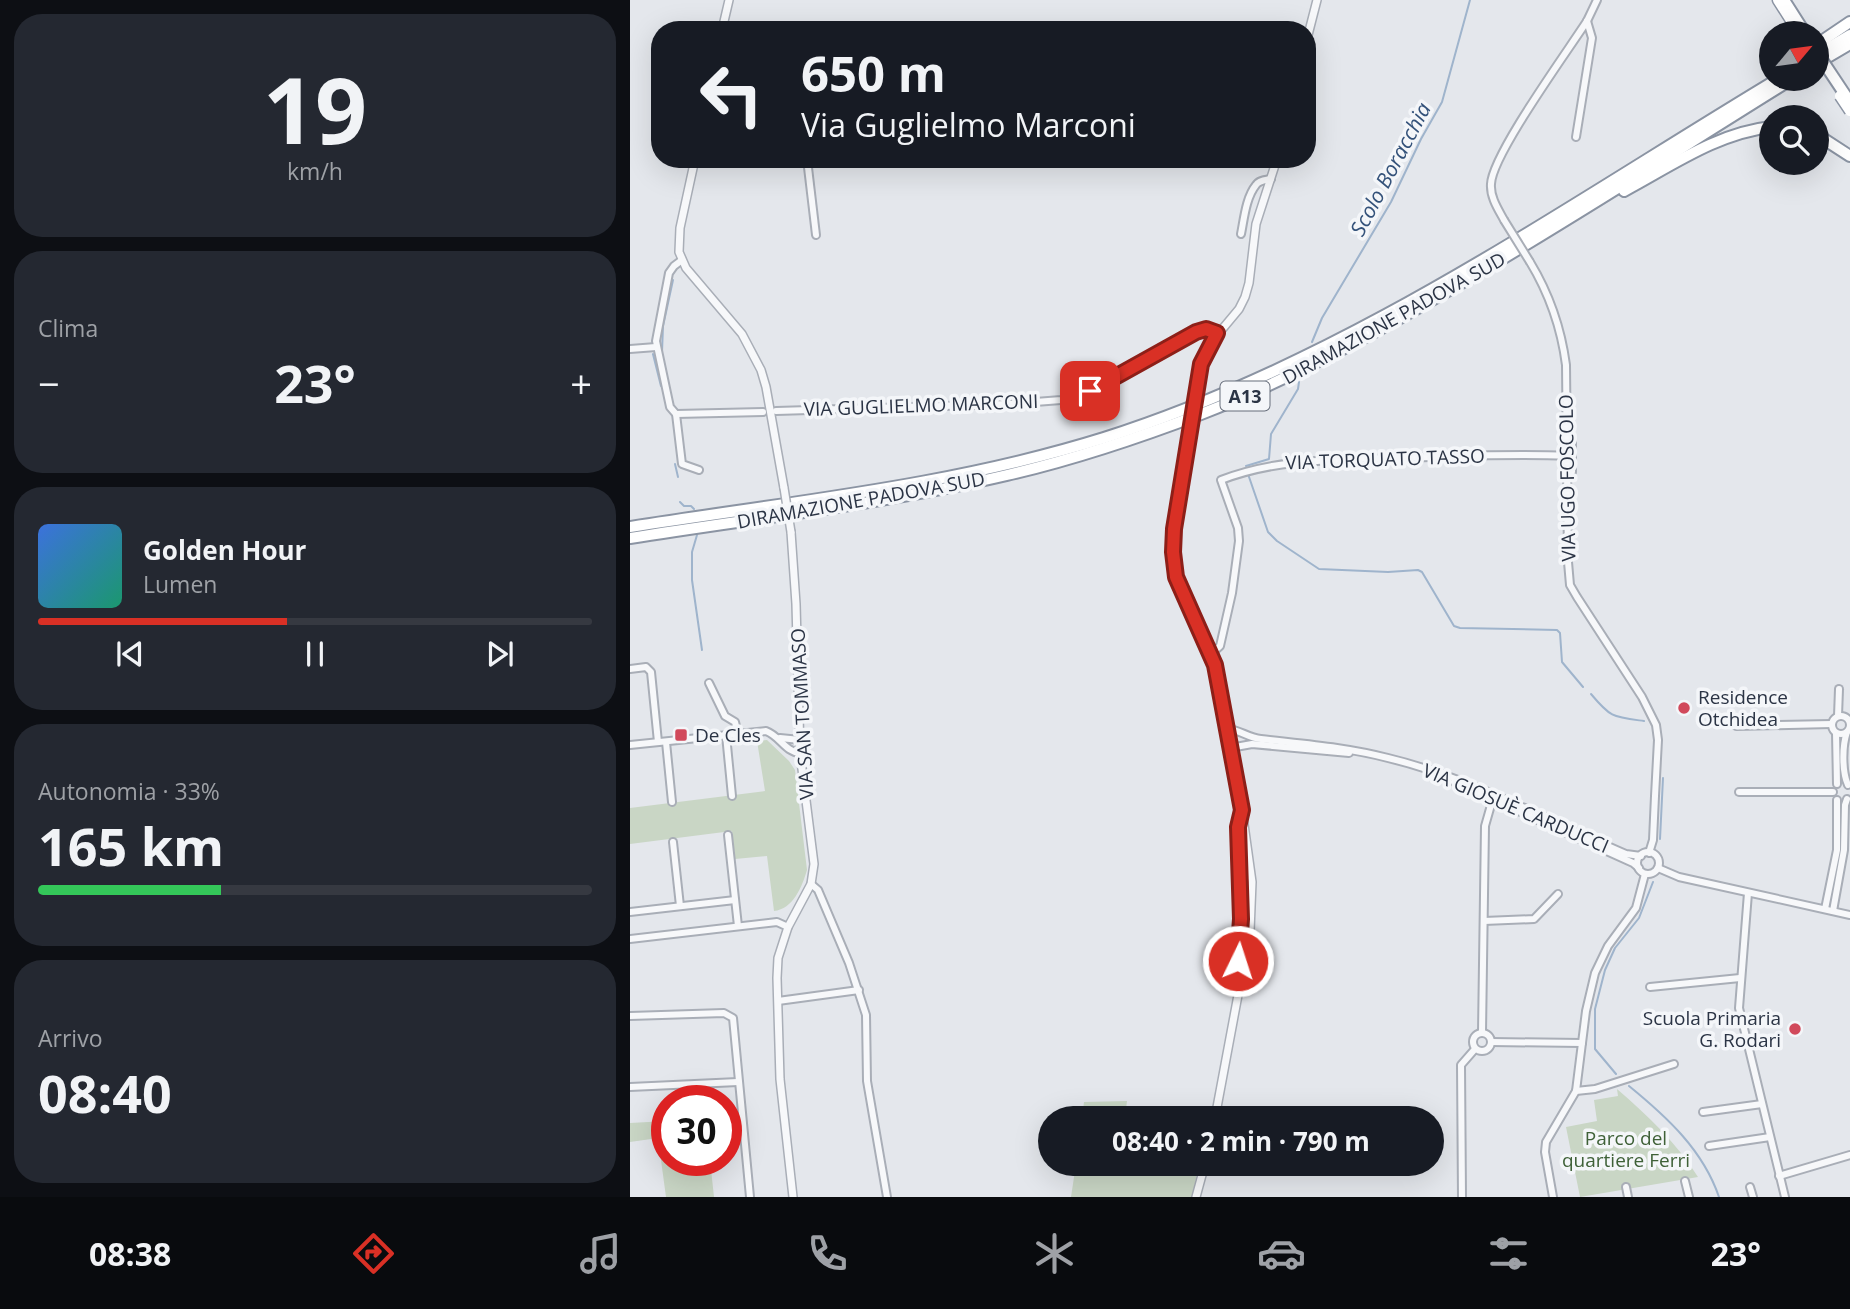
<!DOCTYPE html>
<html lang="it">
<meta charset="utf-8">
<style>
:root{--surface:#171b24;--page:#242831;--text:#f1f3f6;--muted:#9ea1a6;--line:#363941;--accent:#d93025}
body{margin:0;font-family:"Open Sans",sans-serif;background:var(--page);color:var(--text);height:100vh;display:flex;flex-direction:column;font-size:26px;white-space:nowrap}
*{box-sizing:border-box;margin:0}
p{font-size:23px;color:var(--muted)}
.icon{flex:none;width:38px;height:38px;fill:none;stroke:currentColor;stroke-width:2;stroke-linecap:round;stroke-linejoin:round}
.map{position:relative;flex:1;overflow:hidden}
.sheet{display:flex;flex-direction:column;gap:14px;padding:14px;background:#0d0f14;width:630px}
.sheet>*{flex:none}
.banner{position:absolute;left:21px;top:21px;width:665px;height:147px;border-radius:28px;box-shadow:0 7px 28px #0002;background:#171b24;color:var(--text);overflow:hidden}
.needle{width:46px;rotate:61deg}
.buttons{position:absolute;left:1129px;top:21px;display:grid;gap:14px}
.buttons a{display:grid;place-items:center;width:70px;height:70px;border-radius:50%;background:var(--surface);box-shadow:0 7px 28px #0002;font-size:35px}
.speed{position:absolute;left:21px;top:1085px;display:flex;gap:14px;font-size:35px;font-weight:700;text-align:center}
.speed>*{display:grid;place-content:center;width:91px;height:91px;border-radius:50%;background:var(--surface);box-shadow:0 7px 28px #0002;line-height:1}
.speed .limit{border:10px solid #d22;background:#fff;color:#111}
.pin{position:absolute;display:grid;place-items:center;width:60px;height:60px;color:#fff;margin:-30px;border-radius:14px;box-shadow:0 4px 10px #0006}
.me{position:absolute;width:77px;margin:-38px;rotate:4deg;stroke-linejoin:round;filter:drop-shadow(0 0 5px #0008)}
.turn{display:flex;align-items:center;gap:24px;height:147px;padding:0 35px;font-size:32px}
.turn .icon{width:91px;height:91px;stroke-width:2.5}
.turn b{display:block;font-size:49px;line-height:60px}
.big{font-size:52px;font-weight:700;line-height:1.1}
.sheet .card{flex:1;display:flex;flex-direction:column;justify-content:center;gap:10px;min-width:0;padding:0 24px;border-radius:28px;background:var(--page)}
.sheet .dial{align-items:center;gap:0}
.dial b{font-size:91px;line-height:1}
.song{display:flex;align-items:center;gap:21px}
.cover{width:84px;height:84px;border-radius:10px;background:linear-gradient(135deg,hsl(220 70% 55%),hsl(160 70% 35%))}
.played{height:7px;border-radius:4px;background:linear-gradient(90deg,var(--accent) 45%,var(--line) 45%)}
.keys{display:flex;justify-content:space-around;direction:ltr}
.heat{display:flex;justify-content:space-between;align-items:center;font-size:38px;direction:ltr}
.charge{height:10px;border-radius:5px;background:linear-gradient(90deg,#34c759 33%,var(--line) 0)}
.trip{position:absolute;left:408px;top:1106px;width:406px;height:70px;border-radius:35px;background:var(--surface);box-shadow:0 7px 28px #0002;font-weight:700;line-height:70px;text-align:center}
.menu{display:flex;height:112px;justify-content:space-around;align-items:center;background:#090b0e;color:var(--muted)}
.menu .icon{width:49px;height:49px}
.menu .selected{color:var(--accent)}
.menu b{font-size:32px;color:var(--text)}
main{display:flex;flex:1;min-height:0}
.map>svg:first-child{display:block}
</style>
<main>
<section class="sheet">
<div class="card dial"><b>19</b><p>km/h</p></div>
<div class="card"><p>Clima</p>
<div class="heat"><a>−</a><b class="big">23°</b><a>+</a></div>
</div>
<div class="card">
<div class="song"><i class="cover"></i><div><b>Golden Hour</b><p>Lumen</p></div></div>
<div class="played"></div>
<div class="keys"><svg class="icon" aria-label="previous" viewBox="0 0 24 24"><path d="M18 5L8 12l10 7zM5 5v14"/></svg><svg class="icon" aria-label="pause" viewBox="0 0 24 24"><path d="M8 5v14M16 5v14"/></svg><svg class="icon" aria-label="next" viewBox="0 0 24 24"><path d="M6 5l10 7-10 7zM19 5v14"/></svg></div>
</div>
<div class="card"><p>Autonomia · 33%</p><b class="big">165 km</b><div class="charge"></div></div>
<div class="card"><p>Arrivo</p><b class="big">08:40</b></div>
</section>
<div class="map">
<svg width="1220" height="1197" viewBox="0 0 1220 1197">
<rect width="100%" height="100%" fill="#e4e7ec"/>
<g fill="#c9d6c5">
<path d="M 137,740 L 159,761 L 165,770 L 177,870 C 172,887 163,909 144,911 L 137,856 L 105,859 L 102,831 L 0,844 L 0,808 L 135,791 L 127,741 Z"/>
<path d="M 987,1089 C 1018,1116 1046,1142 1068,1177 L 950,1197 L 936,1127 L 967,1121 L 964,1100 L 988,1096 Z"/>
<polygon points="497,1101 495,1118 452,1118 454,1102"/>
<polygon points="37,1121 37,1160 80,1160 84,1197 36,1197 28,1138 0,1142 0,1123"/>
<polygon points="446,1164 569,1164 562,1197 441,1197"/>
</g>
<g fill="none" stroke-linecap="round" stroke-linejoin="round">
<g stroke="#9fb4cc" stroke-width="2">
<polyline points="682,342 692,318 761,202 791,139 812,102 840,0"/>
<polyline points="32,352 33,326 43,280"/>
<polyline points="23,354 31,386"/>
<polyline points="45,464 48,477"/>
<polyline points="616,466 639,459 641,434 668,389 669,382"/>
<polyline points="618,474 638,532 647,541 689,569 758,572 788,570 792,572 824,626 830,628 927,630 930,633 932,662 953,687"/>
<polyline points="50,502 54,506 61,506 64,509"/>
<polyline points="67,535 62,552 62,580 72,650"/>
<path d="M 961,694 C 981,718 983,717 1014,721"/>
<polyline points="1030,839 1033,778"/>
<polyline points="986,1074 965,1049 965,1009 975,970 985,948 1009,918 1023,882"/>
<path d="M 999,1086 C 1037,1117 1073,1150 1089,1197"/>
</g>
<defs>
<g id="minor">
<polyline points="946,137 962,38 957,21"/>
<polyline points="177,159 186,235"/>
<path d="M 874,220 C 868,209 860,197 861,184 C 862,155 937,52 957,21 L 967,0"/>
<path d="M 611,234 C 614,219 616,197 626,185 C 629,180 636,180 641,179"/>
<polyline points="52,260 44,266 39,273 26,341 40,407 46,414 52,464 69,470"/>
<path d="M 900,262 C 920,295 931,327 936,365 L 938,562 L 940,585 L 947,597 L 1012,697 L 1026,725 L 1028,740 L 1025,796 L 1023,840 L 1019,853"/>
<polyline points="0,349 26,347"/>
<polyline points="146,411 379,404 431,400 445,396 476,383 566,333 576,329 587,333"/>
<polyline points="46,414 133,412"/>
<polyline points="937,473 942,472 942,442"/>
<path d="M 581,654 L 590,646 L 602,593 L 609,541 L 608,528 L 591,480 C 648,458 706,460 765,458 C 823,457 880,453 937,456"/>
<polyline points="0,669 16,667 21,672 28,742"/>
<polyline points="79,683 95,716 105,722 108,734"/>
<circle cx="1211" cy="725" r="9"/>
<polyline points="1208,716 1209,689"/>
<polyline points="1106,726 1202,724"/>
<path d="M 596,729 C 607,728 618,738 631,739 C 674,744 716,747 758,758 C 841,778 917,820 996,854 L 1011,856"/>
<path d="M 1217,732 C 1212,746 1212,772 1218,785"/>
<polyline points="1206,733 1207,784"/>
<polyline points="96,735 102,796"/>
<polyline points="150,738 170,740"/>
<polyline points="36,742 42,802"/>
<path d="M 0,745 L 136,731 C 150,736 155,752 170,753"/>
<polyline points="600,748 622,744 719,753"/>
<polyline points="824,782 1003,863 1009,868"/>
<polyline points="1109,792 1203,792"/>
<polyline points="611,812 608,827 612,920 609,961 614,968"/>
<polyline points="98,835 108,926"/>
<polyline points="43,842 50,906"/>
<circle cx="1018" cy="863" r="11"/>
<polyline points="1028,868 1049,877 1220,915"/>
<polyline points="181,884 188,890 219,963 236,1015 237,1081 257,1197"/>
<polyline points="1118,893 1109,1008 1155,1197"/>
<polyline points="1195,909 1207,850 1207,800"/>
<polyline points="1203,911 1214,850 1215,805 1217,799"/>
<polyline points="0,912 105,900"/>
<polyline points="854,921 904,919 928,894"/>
<polyline points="0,939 147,922 158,927"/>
<polyline points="1020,987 1110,978"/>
<polyline points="148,1001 229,990"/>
<polyline points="0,1016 94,1013 103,1018 120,1197"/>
<polyline points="852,1032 855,826 863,798"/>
<circle cx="852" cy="1042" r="9"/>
<polyline points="861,1042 952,1043"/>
<polyline points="0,1087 108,1082"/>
<polyline points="946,1091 965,1089 1044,1064"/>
<polyline points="1073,1112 1132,1104"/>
<polyline points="1079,1146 1140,1137"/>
<polyline points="1149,1176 1220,1155"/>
<polyline points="1055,1181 1059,1197"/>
<polyline points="996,1187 998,1197"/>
<polyline points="1120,1187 1123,1197"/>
<polyline points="832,1197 831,1065 845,1049"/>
<polyline points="923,1197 915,1152 916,1142 946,1091 956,1011 965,973 978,946 1006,908 1015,874"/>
</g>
<g id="tertiary">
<polyline points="92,30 99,0"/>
<polyline points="677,39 687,0"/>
<polyline points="65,159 50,228 49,252 56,268 112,334 131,370 136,387 154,488"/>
<polyline points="567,385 571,364 579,345 609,309 615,297 619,283 626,224 647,159"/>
<polyline points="558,440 544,529 544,565 551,592 585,665 612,810 622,882 620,931 585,1118"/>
<polyline points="161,532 166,604 170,753 184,864 181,884 158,927 148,958 147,978 150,1079 163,1197"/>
<polyline points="566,1197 575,1164"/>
</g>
<polyline id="trunk" points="1148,0 1169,33"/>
<g id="motorway">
<polyline points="1154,0 1175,33"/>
<polyline points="1186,45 1220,22"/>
<polyline points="1186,55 1220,35"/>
<polyline points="1186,64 1220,44"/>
<polyline points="1186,134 1220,156"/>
<path d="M 994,191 C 1041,166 1087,133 1141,127"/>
<path d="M 0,527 C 158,502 321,486 474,438 C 719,360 930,210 1148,79"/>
<path d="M 0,538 C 125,518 253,504 377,475 C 442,460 508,438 571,414 C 658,380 740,336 821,289 C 937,222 1049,149 1162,79"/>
</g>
</defs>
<use href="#minor" stroke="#a9aeb7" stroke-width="10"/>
<use href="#tertiary" stroke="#a9aeb7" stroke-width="10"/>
<use href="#trunk" stroke="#8b94a3" stroke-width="13"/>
<use href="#motorway" stroke="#8b94a3" stroke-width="14"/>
<use href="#minor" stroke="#f7f8fa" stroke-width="6"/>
<use href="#tertiary" stroke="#f7f8fa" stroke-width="7"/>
<use href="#trunk" stroke="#fff" stroke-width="10"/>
<use href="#motorway" stroke="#fff" stroke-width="10"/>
<defs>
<polyline id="minor-bridge" points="874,220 900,262"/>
<g id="tertiary-bridge">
<polyline points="558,440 567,385"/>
<polyline points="154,488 161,532"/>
</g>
<polyline id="trunk-bridge" points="1210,96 1220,111"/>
<polyline id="motorway-bridge" points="1186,51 1220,102"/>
</defs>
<use href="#minor-bridge" stroke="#a9aeb7" stroke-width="10" stroke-linecap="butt"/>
<use href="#tertiary-bridge" stroke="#a9aeb7" stroke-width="10" stroke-linecap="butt"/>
<use href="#trunk-bridge" stroke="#8b94a3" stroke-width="13" stroke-linecap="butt"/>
<use href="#motorway-bridge" stroke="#8b94a3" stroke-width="14" stroke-linecap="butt"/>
<use href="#minor-bridge" stroke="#f7f8fa" stroke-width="6"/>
<use href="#tertiary-bridge" stroke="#f7f8fa" stroke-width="7"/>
<use href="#trunk-bridge" stroke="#fff" stroke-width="10"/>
<use href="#motorway-bridge" stroke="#fff" stroke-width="10"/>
</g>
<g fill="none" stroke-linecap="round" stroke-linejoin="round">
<defs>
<polyline id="route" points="460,391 566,332 576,329 587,333 571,364 544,529 543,552 546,577 585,665 612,810 608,827 611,919 608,961"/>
</defs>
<use href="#route" stroke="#8d1f18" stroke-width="18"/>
<use href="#route" stroke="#d93025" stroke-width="12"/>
</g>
<g fill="#d1495b" stroke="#f4f6f9" stroke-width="2.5">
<circle cx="1054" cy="708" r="7"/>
<rect x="44" y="728" width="14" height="14" rx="3.5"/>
<circle cx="1165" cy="1029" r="7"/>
</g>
<g text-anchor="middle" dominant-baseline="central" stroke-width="7" stroke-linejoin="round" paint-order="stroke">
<rect fill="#f4f6f9" stroke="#676e7b" stroke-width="2" x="590.5" y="381.5" width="49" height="29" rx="5"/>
<g font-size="18" font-weight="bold" fill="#2b3445">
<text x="615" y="396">A13</text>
</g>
<g font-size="19" fill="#2b3445" stroke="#f4f6f9">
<text transform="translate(764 318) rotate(-29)">DIRAMAZIONE PADOVA SUD</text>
<text transform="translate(291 405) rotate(-2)">VIA GUGLIELMO MARCONI</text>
<text transform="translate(755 459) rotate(-2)">VIA TORQUATO TASSO</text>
<text transform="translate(937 478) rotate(-91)">VIA UGO FOSCOLO</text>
<text transform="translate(231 500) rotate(-10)">DIRAMAZIONE PADOVA SUD</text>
<text transform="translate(172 714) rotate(-93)">VIA SAN TOMMASO</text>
<text transform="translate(886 808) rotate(23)">VIA GIOSUÈ CARDUCCI</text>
</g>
<g font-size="19" fill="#2b3445" stroke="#f4f6f9" text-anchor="start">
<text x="1068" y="697">Residence<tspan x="1068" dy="22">Otchidea</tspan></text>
<text x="65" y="735">De Cles</text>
<text x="1151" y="1018" text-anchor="end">Scuola Primaria<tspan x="1151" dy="22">G. Rodari</tspan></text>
</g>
<g font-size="19" fill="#3f6138" stroke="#f4f6f9">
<text x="996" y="1138">Parco del<tspan x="996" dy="22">quartiere Ferri</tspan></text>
</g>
<g font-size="21" font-style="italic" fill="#34527a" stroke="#f4f6f9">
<text transform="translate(760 169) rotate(-62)">Scolo Boracchia</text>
</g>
</g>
</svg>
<div class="buttons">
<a><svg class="needle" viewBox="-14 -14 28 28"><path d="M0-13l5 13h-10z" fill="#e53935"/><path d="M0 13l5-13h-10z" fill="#9ea1a6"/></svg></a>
<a><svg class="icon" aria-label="search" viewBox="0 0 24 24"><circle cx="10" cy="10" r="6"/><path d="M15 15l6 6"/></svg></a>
</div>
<div class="speed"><div class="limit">30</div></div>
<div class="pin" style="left:460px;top:391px;background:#d93025"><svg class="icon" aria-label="arrive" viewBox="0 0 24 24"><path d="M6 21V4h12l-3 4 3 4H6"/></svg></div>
<svg class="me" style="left:608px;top:961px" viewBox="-20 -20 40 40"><circle r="17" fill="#d93025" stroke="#fff" stroke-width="3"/><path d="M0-11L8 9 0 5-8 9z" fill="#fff"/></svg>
<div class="trip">08:40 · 2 min · 790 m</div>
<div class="banner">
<div class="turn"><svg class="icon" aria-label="left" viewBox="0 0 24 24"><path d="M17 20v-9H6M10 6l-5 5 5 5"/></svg><div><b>650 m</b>Via Guglielmo Marconi</div></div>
</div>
</div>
</main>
<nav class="menu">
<b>08:38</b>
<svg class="icon selected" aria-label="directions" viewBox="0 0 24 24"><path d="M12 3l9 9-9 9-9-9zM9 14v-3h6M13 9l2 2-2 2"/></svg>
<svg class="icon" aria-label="music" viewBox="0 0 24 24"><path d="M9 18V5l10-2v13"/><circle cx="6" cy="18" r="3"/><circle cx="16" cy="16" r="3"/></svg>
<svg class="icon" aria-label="phone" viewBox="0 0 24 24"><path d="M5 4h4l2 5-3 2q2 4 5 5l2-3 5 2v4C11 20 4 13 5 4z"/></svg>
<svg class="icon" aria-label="climate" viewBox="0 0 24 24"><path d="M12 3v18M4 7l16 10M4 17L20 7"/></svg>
<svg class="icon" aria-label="car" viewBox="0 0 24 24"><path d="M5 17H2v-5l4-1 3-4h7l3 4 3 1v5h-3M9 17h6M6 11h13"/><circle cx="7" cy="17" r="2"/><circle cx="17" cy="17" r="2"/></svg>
<svg class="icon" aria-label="filters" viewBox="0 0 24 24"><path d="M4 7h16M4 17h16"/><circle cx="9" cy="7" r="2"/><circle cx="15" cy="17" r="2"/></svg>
<b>23°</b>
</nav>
